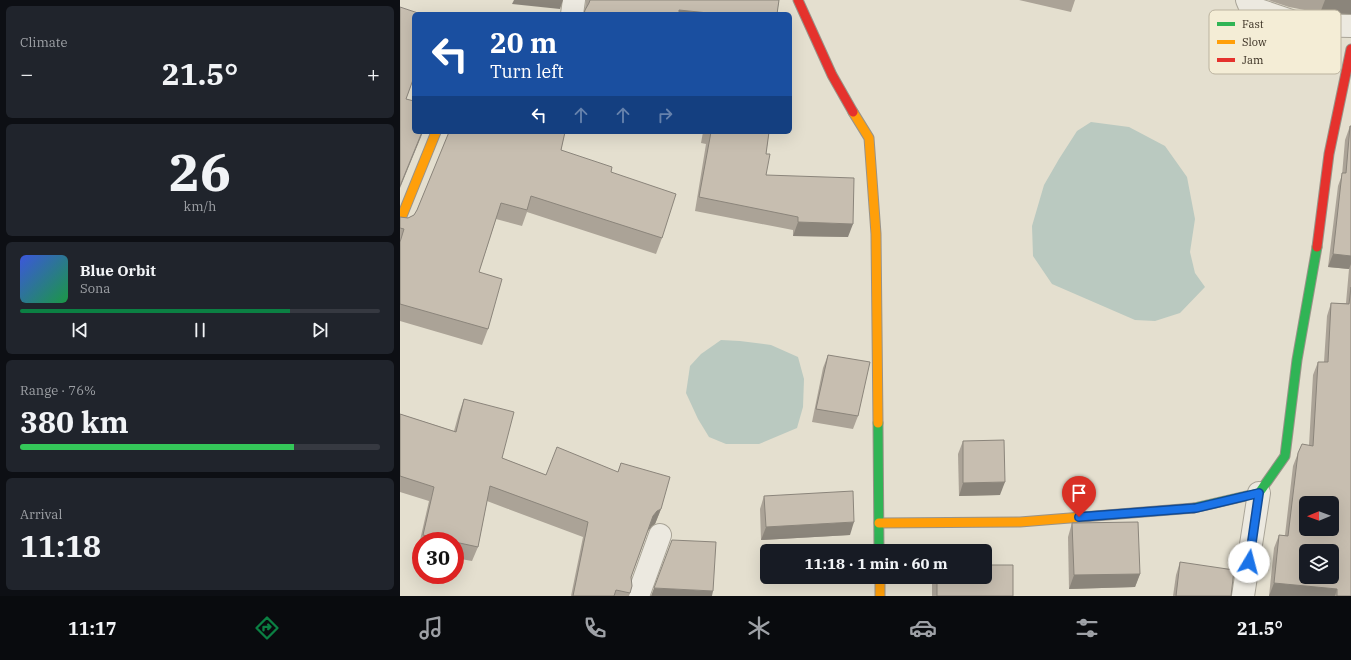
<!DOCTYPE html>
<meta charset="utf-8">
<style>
:root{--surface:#171b24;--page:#20242c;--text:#f1f3f6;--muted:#9ea1a6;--line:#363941;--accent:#0b8043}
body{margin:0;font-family:"IBM Plex Serif",serif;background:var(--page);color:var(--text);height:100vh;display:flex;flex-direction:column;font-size:15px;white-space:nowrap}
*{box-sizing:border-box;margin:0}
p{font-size:13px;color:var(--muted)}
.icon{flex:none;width:22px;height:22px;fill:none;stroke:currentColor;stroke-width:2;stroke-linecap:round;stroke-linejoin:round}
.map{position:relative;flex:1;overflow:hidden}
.drawer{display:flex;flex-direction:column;gap:6px;padding:6px;background:#0d0f14;width:400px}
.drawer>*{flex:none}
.guide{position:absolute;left:12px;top:12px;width:380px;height:122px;border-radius:6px;box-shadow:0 4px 16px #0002;background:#1a4fa0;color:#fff;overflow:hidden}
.needle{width:26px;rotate:269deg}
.controls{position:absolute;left:899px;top:496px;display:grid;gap:8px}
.controls a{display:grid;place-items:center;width:40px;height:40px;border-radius:6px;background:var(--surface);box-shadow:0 4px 16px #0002;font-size:20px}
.speed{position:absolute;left:12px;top:532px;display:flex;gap:8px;font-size:20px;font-weight:700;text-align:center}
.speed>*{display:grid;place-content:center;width:52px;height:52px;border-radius:50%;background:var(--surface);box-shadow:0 4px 16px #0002;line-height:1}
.speed .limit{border:6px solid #d22;background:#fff;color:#111}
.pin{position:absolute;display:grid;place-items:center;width:34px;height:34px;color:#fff;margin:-41px -17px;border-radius:50% 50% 50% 0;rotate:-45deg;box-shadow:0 0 4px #0007}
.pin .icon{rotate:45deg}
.me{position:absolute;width:44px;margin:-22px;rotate:8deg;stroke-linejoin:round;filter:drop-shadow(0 0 3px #0008)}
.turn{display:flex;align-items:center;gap:14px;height:84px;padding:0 12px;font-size:18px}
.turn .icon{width:52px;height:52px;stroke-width:2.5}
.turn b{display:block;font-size:28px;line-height:34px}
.lanes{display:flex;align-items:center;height:38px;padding:0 12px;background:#0003;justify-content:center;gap:20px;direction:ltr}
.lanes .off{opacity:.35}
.big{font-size:30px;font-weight:700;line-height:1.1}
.drawer .widget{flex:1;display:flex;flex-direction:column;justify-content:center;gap:6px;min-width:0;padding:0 14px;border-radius:6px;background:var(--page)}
.drawer .dial{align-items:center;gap:0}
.dial b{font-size:52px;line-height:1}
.song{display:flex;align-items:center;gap:12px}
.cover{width:48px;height:48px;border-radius:6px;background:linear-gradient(135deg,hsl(230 70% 55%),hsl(140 70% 35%))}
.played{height:4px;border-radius:2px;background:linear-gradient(90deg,var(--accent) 75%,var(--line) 75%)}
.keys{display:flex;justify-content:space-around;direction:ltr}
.heat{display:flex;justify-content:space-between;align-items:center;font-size:22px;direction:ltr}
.charge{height:6px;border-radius:3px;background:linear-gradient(90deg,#34c759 76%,var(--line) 0)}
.trip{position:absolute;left:360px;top:544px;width:232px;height:40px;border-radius:6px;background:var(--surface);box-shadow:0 4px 16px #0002;font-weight:700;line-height:40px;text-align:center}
.dock{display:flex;height:64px;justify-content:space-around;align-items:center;background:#090b0e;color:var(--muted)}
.dock .icon{width:28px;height:28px}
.dock .selected{color:var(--accent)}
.dock b{font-size:18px;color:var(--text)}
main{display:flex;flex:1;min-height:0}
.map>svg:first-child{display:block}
</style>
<main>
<section class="drawer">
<div class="widget"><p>Climate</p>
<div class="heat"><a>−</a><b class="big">21.5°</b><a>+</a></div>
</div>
<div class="widget dial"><b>26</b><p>km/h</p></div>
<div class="widget">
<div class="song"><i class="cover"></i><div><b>Blue Orbit</b><p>Sona</p></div></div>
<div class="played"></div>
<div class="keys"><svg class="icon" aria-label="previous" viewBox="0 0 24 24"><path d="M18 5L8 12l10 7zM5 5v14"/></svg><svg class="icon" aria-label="pause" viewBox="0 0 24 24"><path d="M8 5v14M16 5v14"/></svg><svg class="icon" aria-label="next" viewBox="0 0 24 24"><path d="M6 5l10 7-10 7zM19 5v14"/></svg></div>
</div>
<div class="widget"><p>Range · 76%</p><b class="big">380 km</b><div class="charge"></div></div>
<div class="widget"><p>Arrival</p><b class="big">11:18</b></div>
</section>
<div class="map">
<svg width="951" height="596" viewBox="0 0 951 596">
<rect width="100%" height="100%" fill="#e4dfcf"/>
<g fill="#bac9c0">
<polygon points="691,122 729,127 765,146 787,177 795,219 790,252 795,273 805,287 780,313 755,321 735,320 652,284 633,256 632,226 644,185 659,159 677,131"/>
<polygon points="321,340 340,341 371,345 398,357 404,379 403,407 397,428 359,444 326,444 309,437 298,419 286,393 290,366 301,354"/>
</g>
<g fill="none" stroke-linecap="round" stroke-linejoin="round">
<defs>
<g id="street">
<polyline points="847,0 850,7 903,25 951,26"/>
<polyline points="172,14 174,0"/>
<polyline points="238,596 260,535"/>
<polyline points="843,596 859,493"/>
</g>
<g id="fast">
<polyline points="478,423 479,551"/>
<polyline points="794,508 859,493 885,456 897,360 917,247"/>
</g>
<g id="slow">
<polyline points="453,112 469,138 476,234 478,423"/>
<polyline points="0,221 36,132"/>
<polyline points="479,523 620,522 794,508"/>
<polyline points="480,577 480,596"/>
</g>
<g id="jam">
<polyline points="398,0 432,75 453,112"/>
<polyline points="917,247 929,154 951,49"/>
</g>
</defs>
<use href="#street" stroke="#a9a497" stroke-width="24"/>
<use href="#fast" stroke="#999388" stroke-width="11"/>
<use href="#slow" stroke="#999388" stroke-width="11"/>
<use href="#jam" stroke="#999388" stroke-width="11"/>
<use href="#street" stroke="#ece9e0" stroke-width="22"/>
<use href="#fast" stroke="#30b455" stroke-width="9"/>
<use href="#slow" stroke="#ff9f0a" stroke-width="9"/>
<use href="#jam" stroke="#e5322d" stroke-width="9"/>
</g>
<g fill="#aba397">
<polygon points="186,0 379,0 377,14 183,14 185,9"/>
<polygon points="619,0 675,0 671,12"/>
<polygon points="868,0 951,0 951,14 920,13 889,7"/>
<polygon points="950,126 951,126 951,596 869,596 874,548 879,535 885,535 893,466 898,453 909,445 913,375 918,362 924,362 927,316 931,303 946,303 949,269 928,267 938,186 942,175 945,140"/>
<polygon points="48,132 165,132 161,150 211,172 262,238 256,254 127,212 122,226 96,219 79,272 88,329 82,345 0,321 0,217 8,218 14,215 17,210 48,135"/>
<polygon points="303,132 369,132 366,154 366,175 448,237 393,236 393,230 295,211 306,144 301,143"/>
<polygon points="428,355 458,416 453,429 412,422 423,368"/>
<polygon points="64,399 102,458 146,475 218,472 221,463 261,509 255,524 252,526 248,531 231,577 230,593 229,596 171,596 183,537 87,501 78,547 72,561 55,558 55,541 21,541 21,550 18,549 29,501 0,492 0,414 54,431 59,413"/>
<polygon points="563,441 600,495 559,496 558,454"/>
<polygon points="364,496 450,535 361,540 360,509"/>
<polygon points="672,523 740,574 735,587 669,589 668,537"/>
<polygon points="780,562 831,596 773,596 776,575"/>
<polygon points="533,577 585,577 613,596 532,596 532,579"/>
</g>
<g fill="#8b857b">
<polygon points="114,0 163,0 160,9 112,4"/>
<polygon points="925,0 951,0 951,14 920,13"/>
<polygon points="279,10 318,14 278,14"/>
<polygon points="22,132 23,132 0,188 0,186"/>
<polygon points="398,222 453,224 448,237 393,236"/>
<polygon points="933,254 951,256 951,264 949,269 928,267"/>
<polygon points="605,482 600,495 559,496 563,483"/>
<polygon points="261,509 255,524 252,526 248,531 253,516 257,511"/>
<polygon points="454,522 450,535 361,540 366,527"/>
<polygon points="740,574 735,587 669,589 674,575"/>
<polygon points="874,583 937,589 935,596 869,596"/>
<polygon points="254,588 313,591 312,596 251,596"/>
</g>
<g fill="#c7beb0" stroke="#8b857b" fill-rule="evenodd">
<polygon points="190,0 379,0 377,14 318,14 279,10 279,14 184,14 185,10 189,3"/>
<polygon points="0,7 18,13 18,14 14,14 14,77 6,99 14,101 14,132 22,132 0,186"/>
<polygon points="950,126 951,126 951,256 933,254 942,173 946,173"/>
<polygon points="49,132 165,132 161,150 212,167 211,172 276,194 262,238 131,196 127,210 101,203 79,272 102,279 88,329 0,304 0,242 4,229 0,228 0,217 8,218 14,215 17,210"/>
<polygon points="311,132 369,132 366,154 370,154 366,175 454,178 453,224 398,222 398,217 299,197"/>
<path d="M 951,287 L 951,596 L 937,596 L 937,589 L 874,583 L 879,535 L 888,536 L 898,453 L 902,444 L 913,446 L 918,362 L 928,362 L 931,303 L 949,304 ZM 906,503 L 932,503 L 932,529 L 906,529 ZM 906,551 L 932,551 L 932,577 L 906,577 Z"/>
<polygon points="428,355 470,362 458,416 416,409"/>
<polygon points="64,399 114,412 102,458 146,475 157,447 218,472 221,463 270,477 261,509 257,511 253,516 231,577 232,586 230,593 216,590 214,596 173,596 188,522 90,486 78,547 55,542 55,541 50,541 23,535 34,487 0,476 0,414 56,432"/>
<polygon points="604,440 605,482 563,483 563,441"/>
<polygon points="453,491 454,522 366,527 364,496"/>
<polygon points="738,522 740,574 674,575 672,523"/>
<polygon points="272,540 316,542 313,591 254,588"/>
<polygon points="780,562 834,570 831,596 776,596"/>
<polygon points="585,565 613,565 613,596 537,596 537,577 585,577"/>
</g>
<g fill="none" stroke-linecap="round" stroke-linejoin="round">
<defs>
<polyline id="route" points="679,517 796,508 859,493 849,562"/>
</defs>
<use href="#route" stroke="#114b97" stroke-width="10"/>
<use href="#route" stroke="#1a73e8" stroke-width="7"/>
</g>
<rect x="809" y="10" width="132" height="64" rx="6" fill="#f4edd6" stroke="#bbb39f" stroke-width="1"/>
<rect x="817" y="22" width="18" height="4" fill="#30b455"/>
<rect x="817" y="40" width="18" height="4" fill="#ff9f0a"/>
<rect x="817" y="58" width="18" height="4" fill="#e5322d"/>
<g font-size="11" fill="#372d20">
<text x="842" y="28">Fast</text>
<text x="842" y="46">Slow</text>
<text x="842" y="64">Jam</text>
</g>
</svg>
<div class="controls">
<a><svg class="needle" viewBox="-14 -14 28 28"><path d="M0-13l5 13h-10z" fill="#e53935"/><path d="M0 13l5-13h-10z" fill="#9ea1a6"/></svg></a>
<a><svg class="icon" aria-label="layers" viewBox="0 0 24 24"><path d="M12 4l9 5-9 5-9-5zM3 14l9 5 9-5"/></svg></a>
</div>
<div class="speed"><div class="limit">30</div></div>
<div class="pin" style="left:679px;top:517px;background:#d93025"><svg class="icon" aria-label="arrive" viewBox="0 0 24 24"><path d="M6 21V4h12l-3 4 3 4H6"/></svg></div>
<svg class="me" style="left:849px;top:562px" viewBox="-20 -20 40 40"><circle r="19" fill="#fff"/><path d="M0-13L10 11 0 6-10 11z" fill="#1a73e8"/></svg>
<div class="trip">11:18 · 1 min · 60 m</div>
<div class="guide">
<div class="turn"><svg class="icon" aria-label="left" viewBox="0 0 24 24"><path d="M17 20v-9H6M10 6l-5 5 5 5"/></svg><div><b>20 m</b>Turn left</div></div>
<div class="lanes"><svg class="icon" aria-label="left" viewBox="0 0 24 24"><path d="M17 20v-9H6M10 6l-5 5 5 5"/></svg><svg class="icon off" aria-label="ahead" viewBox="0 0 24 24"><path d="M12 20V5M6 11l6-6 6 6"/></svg><svg class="icon off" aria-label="ahead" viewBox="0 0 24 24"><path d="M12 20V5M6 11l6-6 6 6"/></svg><svg class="icon off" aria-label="right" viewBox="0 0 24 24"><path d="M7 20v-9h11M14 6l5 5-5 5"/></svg></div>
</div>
</div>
</main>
<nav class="dock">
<b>11:17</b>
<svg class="icon selected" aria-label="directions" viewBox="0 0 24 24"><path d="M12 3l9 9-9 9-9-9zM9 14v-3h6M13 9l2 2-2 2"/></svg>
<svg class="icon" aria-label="music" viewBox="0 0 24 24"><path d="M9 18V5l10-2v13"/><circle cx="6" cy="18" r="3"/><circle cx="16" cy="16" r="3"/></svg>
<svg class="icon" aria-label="phone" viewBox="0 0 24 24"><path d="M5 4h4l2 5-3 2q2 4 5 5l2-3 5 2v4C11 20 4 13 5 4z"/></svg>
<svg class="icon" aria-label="climate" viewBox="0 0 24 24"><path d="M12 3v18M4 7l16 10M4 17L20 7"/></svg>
<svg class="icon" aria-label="car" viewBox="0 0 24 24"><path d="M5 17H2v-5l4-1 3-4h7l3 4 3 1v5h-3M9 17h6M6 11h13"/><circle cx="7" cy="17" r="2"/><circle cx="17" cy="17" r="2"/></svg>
<svg class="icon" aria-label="filters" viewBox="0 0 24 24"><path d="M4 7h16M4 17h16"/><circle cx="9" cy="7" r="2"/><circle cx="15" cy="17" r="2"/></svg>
<b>21.5°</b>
</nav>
